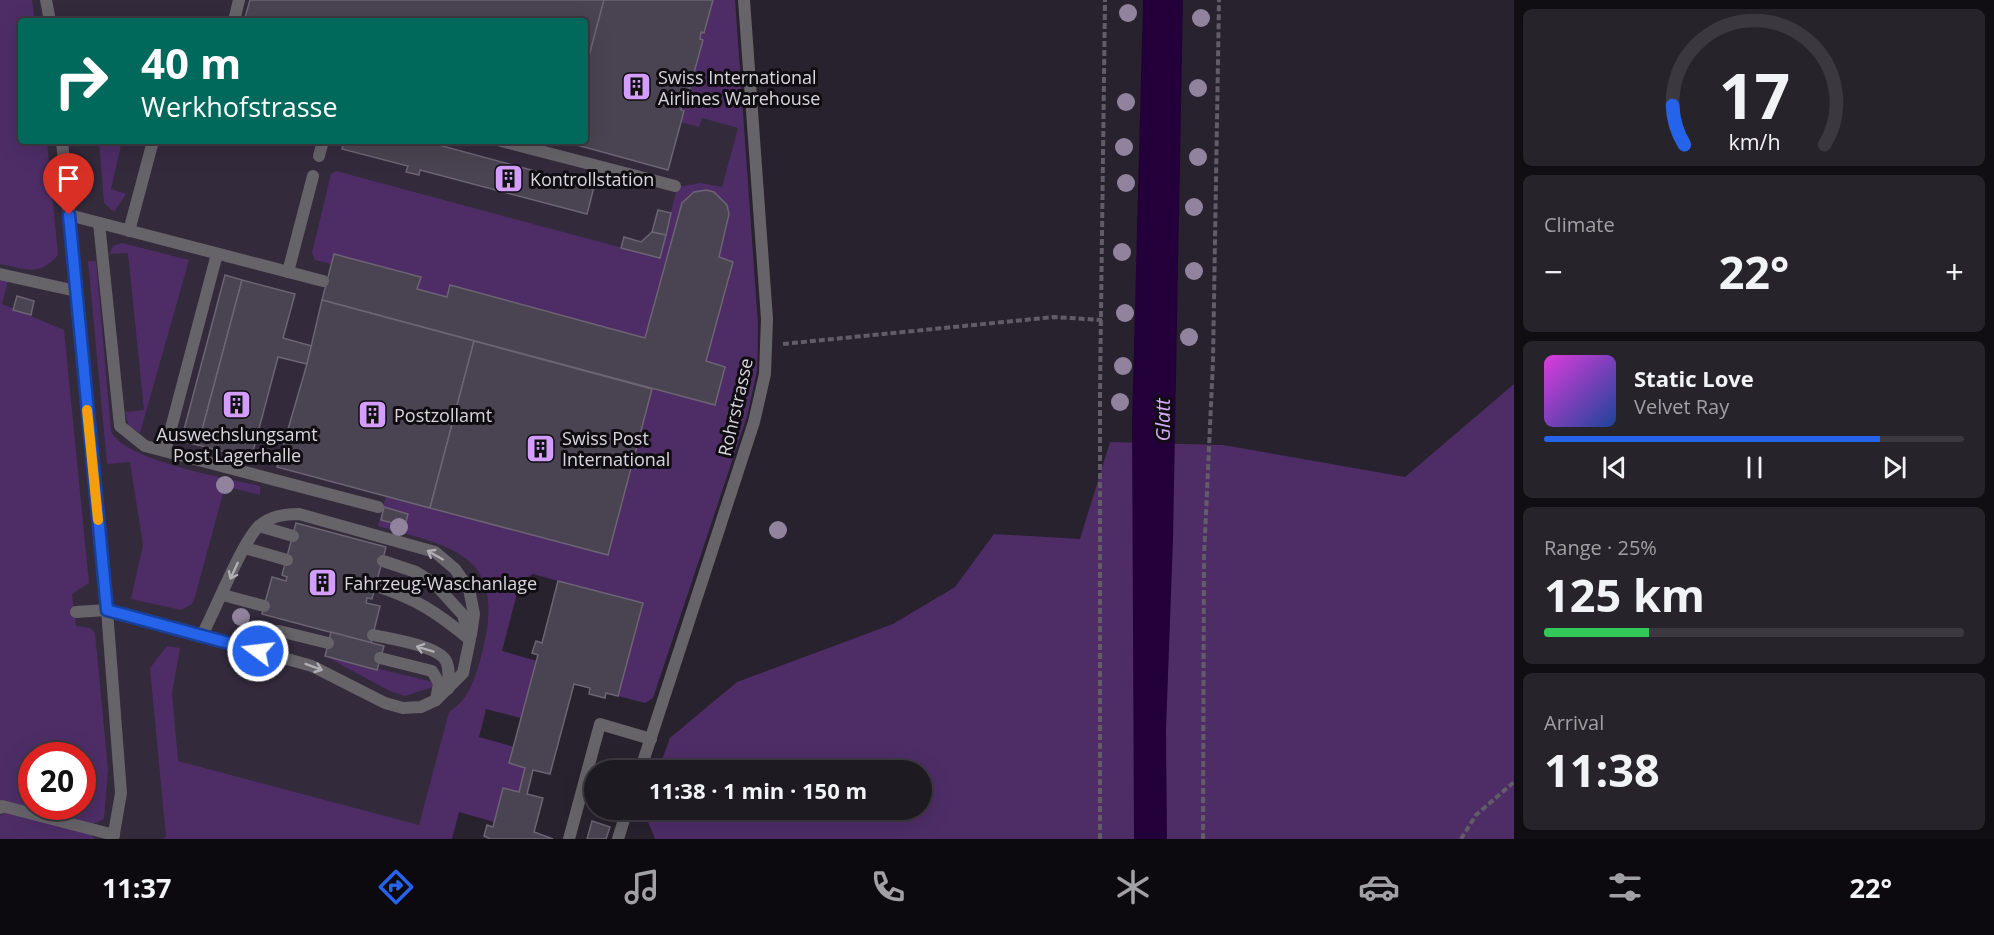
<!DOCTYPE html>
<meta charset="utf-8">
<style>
:root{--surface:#1e1a22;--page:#26232a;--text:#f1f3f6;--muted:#a1a1a5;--line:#3c3840;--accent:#2563eb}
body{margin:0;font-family:"Open Sans",sans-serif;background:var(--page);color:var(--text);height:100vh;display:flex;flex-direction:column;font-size:22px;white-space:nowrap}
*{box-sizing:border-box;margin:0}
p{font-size:20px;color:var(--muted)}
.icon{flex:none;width:33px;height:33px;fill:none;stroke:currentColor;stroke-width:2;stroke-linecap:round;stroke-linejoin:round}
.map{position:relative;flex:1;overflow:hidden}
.side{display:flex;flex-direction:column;gap:9px;padding:9px;background:#100e13;width:480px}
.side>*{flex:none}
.hud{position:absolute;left:18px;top:18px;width:570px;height:126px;border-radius:6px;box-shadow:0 6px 24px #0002,0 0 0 2px var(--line);background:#00695c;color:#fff;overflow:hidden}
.speed{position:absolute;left:18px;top:742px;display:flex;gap:12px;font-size:30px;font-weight:700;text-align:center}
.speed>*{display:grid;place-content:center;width:78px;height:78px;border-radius:50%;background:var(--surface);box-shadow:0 6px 24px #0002,0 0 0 2px var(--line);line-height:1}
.speed .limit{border:9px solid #d22;background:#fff;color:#111}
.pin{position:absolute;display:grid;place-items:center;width:51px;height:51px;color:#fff;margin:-62px -26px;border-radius:50% 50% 50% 0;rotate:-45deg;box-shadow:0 0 6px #0007}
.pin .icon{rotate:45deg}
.me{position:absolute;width:66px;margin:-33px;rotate:285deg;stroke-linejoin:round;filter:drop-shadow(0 0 4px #0008)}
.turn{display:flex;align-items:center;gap:21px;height:126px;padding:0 24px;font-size:27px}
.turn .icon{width:78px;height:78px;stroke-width:2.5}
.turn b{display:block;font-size:42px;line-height:51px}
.big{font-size:45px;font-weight:700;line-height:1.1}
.side .widget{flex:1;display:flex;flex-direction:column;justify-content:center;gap:9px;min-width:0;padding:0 21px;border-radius:9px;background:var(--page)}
.side .dial{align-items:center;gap:0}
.dial svg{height:156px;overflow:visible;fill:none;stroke:var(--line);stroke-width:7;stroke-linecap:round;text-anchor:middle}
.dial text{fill:var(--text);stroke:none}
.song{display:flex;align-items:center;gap:18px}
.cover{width:72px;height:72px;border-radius:9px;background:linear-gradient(135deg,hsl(300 70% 55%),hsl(220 70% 35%))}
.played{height:6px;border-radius:3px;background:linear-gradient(90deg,var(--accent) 80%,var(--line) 80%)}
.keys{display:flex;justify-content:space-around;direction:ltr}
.heat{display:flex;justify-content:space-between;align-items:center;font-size:33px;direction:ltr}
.charge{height:9px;border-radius:4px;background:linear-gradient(90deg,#34c759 25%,var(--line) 0)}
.trip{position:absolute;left:584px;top:760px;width:348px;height:60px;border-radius:30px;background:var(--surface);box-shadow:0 6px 24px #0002,0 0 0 2px var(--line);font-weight:700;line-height:60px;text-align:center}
.tabs{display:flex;height:96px;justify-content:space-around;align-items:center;background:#0c0a0e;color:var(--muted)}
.tabs .icon{width:42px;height:42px}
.tabs .current{color:var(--accent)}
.tabs b{font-size:27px;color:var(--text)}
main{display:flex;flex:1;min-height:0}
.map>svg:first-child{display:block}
</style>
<main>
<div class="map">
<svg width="1514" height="839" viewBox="0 0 1514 839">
<rect width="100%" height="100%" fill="#28222e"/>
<path fill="#332a3c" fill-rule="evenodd" d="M 0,0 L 735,0 L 758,325 L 758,356 L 747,416 L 687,597 L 510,551 L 434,839 L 0,839 ZM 21,21 L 585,21 L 585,141 L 21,141 ZM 32,756 L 82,756 L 82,807 L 32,807 Z"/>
<g fill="#4e2d66" fill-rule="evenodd">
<path d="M 0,0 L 32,0 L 35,21 L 21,21 L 21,141 L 47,141 L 58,255 C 39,277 26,269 0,264 Z"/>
<path d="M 713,0 L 735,0 L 758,325 L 757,371 L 747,416 L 653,698 L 645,703 L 618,696 L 642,604 L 533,574 L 520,582 L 502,651 L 537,661 L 521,718 L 486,709 L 479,737 L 514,747 L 509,763 L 525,768 L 519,792 L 503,788 L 494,822 L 459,812 L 452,839 L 162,839 L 166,837 L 150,668 L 167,646 L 180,648 L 172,693 L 178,761 L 419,825 L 449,712 C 470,699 476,676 482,653 C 507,556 458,548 378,526 L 386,496 L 608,555 L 652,389 L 715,405 L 725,367 L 706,361 L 733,262 L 719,257 C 725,234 737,208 714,192 L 694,192 L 682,203 L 645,338 L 450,285 L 447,297 L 417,289 L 421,278 L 334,255 L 331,264 L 315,260 L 312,253 L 331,174 L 336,171 L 660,258 L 677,187 L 700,183 L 722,187 L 738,128 L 702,118 L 699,127 L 681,122 L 682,104 L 685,104 L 703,40 L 700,39 L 701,32 L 705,33 Z"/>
<polygon points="99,141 122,141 111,189 126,194 114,212 104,203"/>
<polygon points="122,243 189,260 140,433 129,426 125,412 144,410 128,253 109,254 113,246"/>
<path d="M 88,261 L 96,261 L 111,431 C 124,461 227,478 260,486 L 260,495 L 225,486 L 195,597 L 192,604 L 181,610 L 131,599 L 143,545 L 130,462 L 107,464 Z"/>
<path d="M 0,280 L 8,281 L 2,304 L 64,330 L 89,583 L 72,594 L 76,626 L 90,628 L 95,633 L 108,769 L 104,819 L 93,824 L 0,800 ZM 32,756 L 82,756 L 82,807 L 32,807 Z"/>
<polygon points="1514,384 1514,839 655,839 643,810 921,810 921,771 658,771 670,738 737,682 893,624 955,587 994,534 1080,539 1110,442 1223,445 1405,477"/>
<polygon points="325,656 433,682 433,687 405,696 390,691"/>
<polygon points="5,812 90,834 95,839 0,839 0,816"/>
</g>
<polygon fill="#24003a" points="1143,0 1183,0 1173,539 1166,730 1167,839 1134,839 1132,422"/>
<g fill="#4a4351" stroke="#6c6473" stroke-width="1.5">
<polygon points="250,0 604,0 585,71 585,21 244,21"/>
<polygon points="604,0 713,0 704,33 701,32 700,39 703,40 685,105 682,104 681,110 684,111 668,170 566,142 585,141 585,71"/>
<polygon points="344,141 424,141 594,187 587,214 420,170 419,175 406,172 408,166 342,149"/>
<polygon points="706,190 714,192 727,205 729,214 719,257 733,262 706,361 725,367 715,405 322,300 334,254 421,277 417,289 447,297 450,285 645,338 682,203 694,192"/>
<polygon points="658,210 671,213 666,235 652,232"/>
<polygon points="652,232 666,235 660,258 621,248 624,237 641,242"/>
<polygon points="225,275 242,280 198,445 181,441"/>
<polygon points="242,280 295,294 283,338 312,346 307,364 278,357 251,459 198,445"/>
<polygon points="17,296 34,301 31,315 13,310"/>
<polygon points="322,300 474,341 430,508 277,467 307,364"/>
<polygon points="474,341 652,389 608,555 430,508"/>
<polygon points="384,507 408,514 405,526 381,520"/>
<polygon points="296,523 386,547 372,599 367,598 366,603 380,606 371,643 262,614 272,577 286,581 287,577 282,575"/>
<polygon points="558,581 643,603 618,696 606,693 605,698 589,694 590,688 574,684 550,774 533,770 527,794 543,798 534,832 553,839 490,839 484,836 487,825 493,827 503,788 519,792 525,768 509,763 538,655 532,653 536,641 542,643"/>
<polygon points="331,632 384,646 377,670 325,656"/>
<polygon points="592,821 610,827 606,839 587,839"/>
</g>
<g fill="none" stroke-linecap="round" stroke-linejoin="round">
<g stroke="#615c67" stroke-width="4" stroke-dasharray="6 3" stroke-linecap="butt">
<polyline points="783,344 1054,317 1102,320"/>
<polyline points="1100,839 1100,391 1105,0"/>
<polyline points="1203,839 1204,557 1213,361 1219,0"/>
<polyline points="1461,839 1476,815 1514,782"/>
</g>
<g stroke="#666369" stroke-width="12">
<polyline points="46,0 50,21"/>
<polyline points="234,21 239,0"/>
<polyline points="62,141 107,610 121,793 113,839"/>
<polyline points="501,141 675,186"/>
<polyline points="319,156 323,141"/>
<polyline points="69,215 323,281"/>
<polyline points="99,223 120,426 145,446 378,507"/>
<polyline points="129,231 153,141"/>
<polyline points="288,272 313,176"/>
<polyline points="0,274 76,291"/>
<polyline points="165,451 217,254"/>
<polyline points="259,526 293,536"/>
<polyline points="245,548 287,560"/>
<path d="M 376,586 C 415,598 438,613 469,639"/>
<polyline points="223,595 264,606"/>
<polyline points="76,612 107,610 202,635 312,666 385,703 403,708 421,707 436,700 463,673 470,639 463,615 434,583 416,572 383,561"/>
<path d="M 202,635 C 215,611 242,542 259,526 C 271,516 284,514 299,514 L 435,552 L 455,569 L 469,589 L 474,614 L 471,635"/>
<path d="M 373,635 C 391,639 432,645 444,658 C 451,666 448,680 448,689"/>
<polyline points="258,651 279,631 328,643"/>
<polyline points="380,658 432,671 439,683 436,700"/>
<polyline points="640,771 754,422 765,374 767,319 744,0"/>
<polyline points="0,808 2,806 114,835"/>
<polyline points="569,839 600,724 651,739"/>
<polyline points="618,839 627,810"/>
</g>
</g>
<g fill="#91839e">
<circle cx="1128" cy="13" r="9"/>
<circle cx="1201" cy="18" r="9"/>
<circle cx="1198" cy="88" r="9"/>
<circle cx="1126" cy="102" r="9"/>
<circle cx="1124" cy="147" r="9"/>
<circle cx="1198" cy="157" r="9"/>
<circle cx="1126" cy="183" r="9"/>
<circle cx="1194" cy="207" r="9"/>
<circle cx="1122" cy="252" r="9"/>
<circle cx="1194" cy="271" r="9"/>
<circle cx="1125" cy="313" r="9"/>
<circle cx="1189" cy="337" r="9"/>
<circle cx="1123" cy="366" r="9"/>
<circle cx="1120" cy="402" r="9"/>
<circle cx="225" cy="485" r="9"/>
<circle cx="399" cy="527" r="9"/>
<circle cx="778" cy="530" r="9"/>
<circle cx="241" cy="617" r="9"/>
</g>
<defs><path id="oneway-shaft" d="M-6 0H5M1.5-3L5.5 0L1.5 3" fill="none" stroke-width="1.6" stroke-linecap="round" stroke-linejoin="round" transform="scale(1.5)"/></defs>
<g stroke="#b1aeb6">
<use href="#oneway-shaft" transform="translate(435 555) rotate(-150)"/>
<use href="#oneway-shaft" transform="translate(234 571) rotate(115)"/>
<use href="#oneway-shaft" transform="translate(425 649) rotate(-163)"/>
<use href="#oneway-shaft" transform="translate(314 667) rotate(20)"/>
</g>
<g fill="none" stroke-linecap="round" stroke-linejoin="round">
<defs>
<polyline id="route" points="69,215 107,610 258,651"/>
</defs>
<use href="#route" stroke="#184099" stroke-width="15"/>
<use href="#route" stroke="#2563eb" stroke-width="10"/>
<polyline stroke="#f59e0b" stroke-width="10" points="87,410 98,520"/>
</g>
<defs>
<symbol id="building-square" viewBox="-11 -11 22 22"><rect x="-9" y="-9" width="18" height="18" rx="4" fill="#d29dfd" stroke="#100d12"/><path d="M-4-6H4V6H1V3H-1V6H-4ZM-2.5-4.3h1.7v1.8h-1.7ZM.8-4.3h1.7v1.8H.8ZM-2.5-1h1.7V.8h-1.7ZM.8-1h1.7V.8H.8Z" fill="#111"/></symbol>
</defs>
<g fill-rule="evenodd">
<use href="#building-square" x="620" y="70" width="33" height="33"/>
<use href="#building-square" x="492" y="162" width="33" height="33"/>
<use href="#building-square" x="220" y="388" width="33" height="33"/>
<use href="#building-square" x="356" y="398" width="33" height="33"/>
<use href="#building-square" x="524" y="432" width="33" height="33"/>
<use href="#building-square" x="306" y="566" width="33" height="33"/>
</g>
<g text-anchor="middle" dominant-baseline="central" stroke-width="6" stroke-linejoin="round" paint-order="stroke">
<g font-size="18" fill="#dad6df" stroke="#100d12" text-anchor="start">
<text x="658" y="77">Swiss International<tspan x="658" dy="21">Airlines Warehouse</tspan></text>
<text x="530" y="179">Kontrollstation</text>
<text x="394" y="415">Postzollamt</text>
<text x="237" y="434" text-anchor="middle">Auswechslungsamt<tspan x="237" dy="21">Post Lagerhalle</tspan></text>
<text x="562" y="438">Swiss Post<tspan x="562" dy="21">International</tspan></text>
<text x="344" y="583">Fahrzeug-Waschanlage</text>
</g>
<g font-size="18" fill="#dad6df" stroke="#100d12">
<text transform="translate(735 407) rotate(-77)">Rohrstrasse</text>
</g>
<g font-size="20" font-style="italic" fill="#d5adf8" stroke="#100d12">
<text transform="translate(1162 420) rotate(-90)">Glatt</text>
</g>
</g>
</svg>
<div class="speed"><div class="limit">20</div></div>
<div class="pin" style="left:69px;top:215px;background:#d93025"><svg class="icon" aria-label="arrive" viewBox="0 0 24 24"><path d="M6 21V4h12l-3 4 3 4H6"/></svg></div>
<svg class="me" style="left:258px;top:651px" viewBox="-20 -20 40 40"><circle r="17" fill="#2563eb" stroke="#fff" stroke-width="3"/><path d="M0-11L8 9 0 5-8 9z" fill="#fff"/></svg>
<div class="trip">11:38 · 1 min · 150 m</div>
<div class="hud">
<div class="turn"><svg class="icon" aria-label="right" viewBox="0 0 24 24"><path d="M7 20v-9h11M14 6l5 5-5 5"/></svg><div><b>40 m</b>Werkhofstrasse</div></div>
</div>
</div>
<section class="side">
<div class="widget dial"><svg viewBox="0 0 100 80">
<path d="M14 69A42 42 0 1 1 86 69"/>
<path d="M14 69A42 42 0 0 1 8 49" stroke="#2563eb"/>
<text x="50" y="56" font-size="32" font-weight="700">17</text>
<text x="50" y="72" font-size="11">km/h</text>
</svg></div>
<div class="widget"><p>Climate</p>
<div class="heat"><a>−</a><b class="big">22°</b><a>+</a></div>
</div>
<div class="widget">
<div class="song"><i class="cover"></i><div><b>Static Love</b><p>Velvet Ray</p></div></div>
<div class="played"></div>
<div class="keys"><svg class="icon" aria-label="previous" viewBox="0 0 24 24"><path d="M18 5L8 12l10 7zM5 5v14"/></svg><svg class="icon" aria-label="pause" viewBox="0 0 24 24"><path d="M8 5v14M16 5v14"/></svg><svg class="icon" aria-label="next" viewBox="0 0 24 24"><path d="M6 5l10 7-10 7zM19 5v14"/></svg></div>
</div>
<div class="widget"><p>Range · 25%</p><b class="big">125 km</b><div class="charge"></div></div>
<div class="widget"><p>Arrival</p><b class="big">11:38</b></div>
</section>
</main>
<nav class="tabs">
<b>11:37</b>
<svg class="icon current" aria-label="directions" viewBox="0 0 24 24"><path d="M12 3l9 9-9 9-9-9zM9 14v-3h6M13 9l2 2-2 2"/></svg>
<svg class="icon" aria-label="music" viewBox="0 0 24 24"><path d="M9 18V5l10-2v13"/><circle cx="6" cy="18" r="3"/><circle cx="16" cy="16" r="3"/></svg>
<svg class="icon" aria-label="phone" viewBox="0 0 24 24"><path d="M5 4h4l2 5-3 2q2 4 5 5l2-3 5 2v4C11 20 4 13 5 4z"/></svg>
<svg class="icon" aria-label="climate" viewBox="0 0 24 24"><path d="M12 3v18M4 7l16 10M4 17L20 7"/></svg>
<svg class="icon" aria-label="car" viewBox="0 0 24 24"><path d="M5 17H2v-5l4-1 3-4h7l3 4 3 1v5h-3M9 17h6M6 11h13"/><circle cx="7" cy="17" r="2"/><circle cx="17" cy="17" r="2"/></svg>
<svg class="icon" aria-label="filters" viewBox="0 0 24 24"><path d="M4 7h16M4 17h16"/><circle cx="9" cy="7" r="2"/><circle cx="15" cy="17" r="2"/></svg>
<b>22°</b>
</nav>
